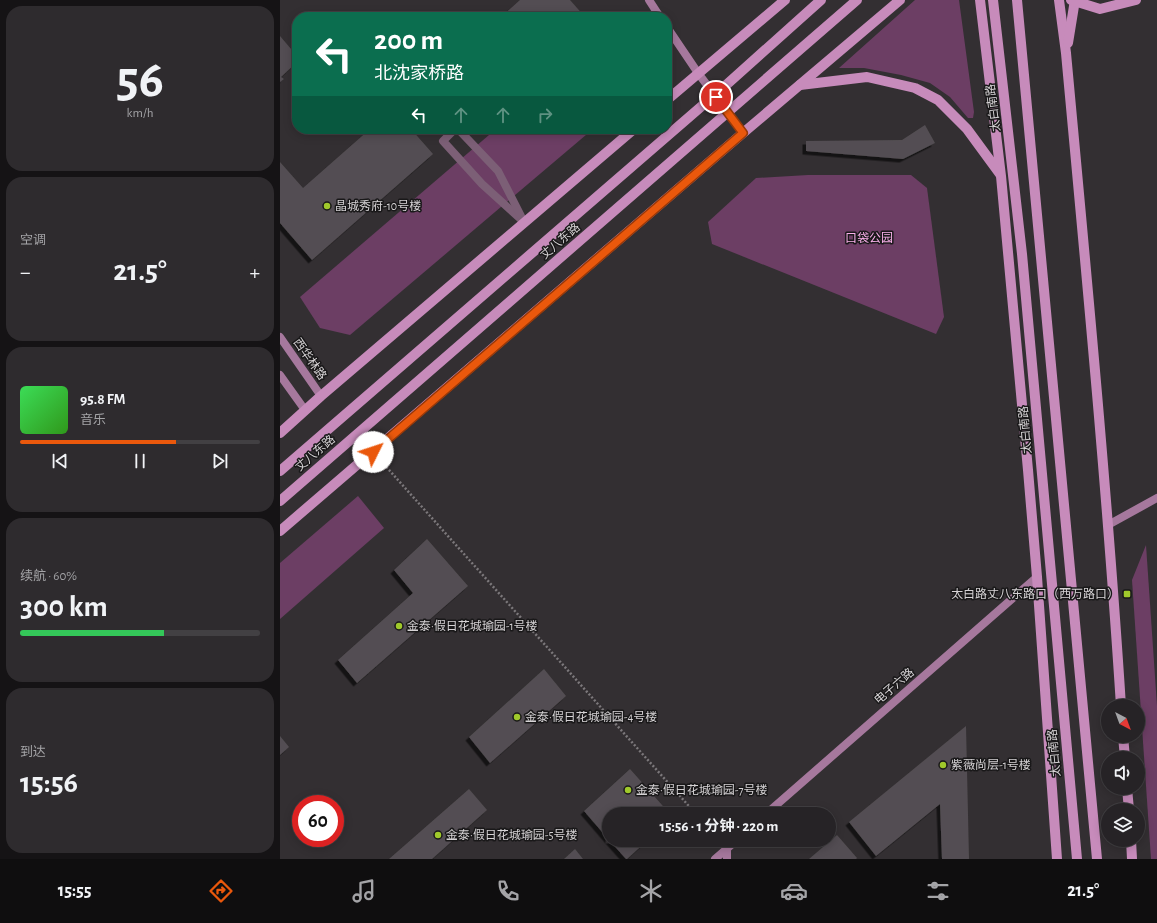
<!DOCTYPE html>
<html lang="zh">
<meta charset="utf-8">
<style>
:root{--surface:#262326;--page:#2e2b2e;--text:#f1f3f6;--muted:#a4a4a7;--line:#424043;--accent:#ea580c}
body{margin:0;font-family:"Alegreya Sans","Noto Sans SC",sans-serif;background:var(--page);color:var(--text);height:100vh;display:flex;flex-direction:column;font-size:15px;white-space:nowrap}
*{box-sizing:border-box;margin:0}
p{font-size:13px;color:var(--muted)}
.icon{flex:none;width:22px;height:22px;fill:none;stroke:currentColor;stroke-width:2;stroke-linecap:round;stroke-linejoin:round}
.map{position:relative;flex:1;overflow:hidden}
.details{display:flex;flex-direction:column;gap:6px;padding:6px;background:#151315;width:280px}
.details>*{flex:none}
.top-card{position:absolute;left:12px;top:12px;width:380px;height:122px;border-radius:16px;box-shadow:0 2px 10px #0003,0 0 0 1px var(--line);background:#0b6e4f;color:#fff;overflow:hidden}
.needle{width:26px;rotate:139deg}
.tools{position:absolute;left:821px;top:699px;display:grid;gap:8px}
.tools a{display:grid;place-items:center;width:44px;height:44px;border-radius:50%;background:var(--surface);box-shadow:0 2px 10px #0003,0 0 0 1px var(--line);font-size:20px}
.speed{position:absolute;left:12px;top:795px;display:flex;gap:8px;font-size:20px;font-weight:700;text-align:center}
.speed>*{display:grid;place-content:center;width:52px;height:52px;border-radius:50%;background:var(--surface);box-shadow:0 2px 10px #0003,0 0 0 1px var(--line);line-height:1}
.speed .limit{border:6px solid #d22;background:#fff;color:#111}
.pin{position:absolute;display:grid;place-items:center;width:34px;height:34px;color:#fff;margin:-17px;border:2px solid #fff;border-radius:50%;box-shadow:0 1px 4px #0007}
.me{position:absolute;width:44px;margin:-22px;rotate:49deg;stroke-linejoin:round;filter:drop-shadow(0 0 3px #0008)}
.turn{display:flex;align-items:center;gap:14px;height:84px;padding:0 16px;font-size:18px}
.turn .icon{width:52px;height:52px;stroke-width:2.5}
.turn b{display:block;font-size:28px;line-height:34px}
.lanes{display:flex;align-items:center;height:38px;padding:0 16px;background:#0003;justify-content:center;gap:20px;direction:ltr}
.lanes .off{opacity:.35}
.big{font-size:30px;font-weight:700;line-height:1.1}
.details .card{flex:1;display:flex;flex-direction:column;justify-content:center;gap:6px;min-width:0;padding:0 14px;border-radius:16px;background:var(--page)}
.details .dial{align-items:center;gap:0}
.dial b{font-size:52px;line-height:1}
.song{display:flex;align-items:center;gap:12px}
.cover{width:48px;height:48px;border-radius:6px;background:linear-gradient(135deg,hsl(130 70% 55%),hsl(110 70% 35%))}
.played{height:4px;border-radius:2px;background:linear-gradient(90deg,var(--accent) 65%,var(--line) 65%)}
.keys{display:flex;justify-content:space-around;direction:ltr}
.heat{display:flex;justify-content:space-between;align-items:center;font-size:22px;direction:ltr}
.charge{height:6px;border-radius:3px;background:linear-gradient(90deg,#34c759 60%,var(--line) 0)}
.trip{position:absolute;left:322px;top:807px;width:234px;height:40px;border-radius:20px;background:var(--surface);box-shadow:0 2px 10px #0003,0 0 0 1px var(--line);font-weight:700;line-height:40px;text-align:center}
.menu{display:flex;height:64px;justify-content:space-around;align-items:center;background:#0f0e0f;color:var(--muted)}
.menu .icon{width:28px;height:28px}
.menu .selected{color:var(--accent)}
.menu b{font-size:18px;color:var(--text)}
main{display:flex;flex:1;min-height:0}
.map>svg:first-child{display:block}
</style>
<main>
<section class="details">
<div class="card dial"><b>56</b><p>km/h</p></div>
<div class="card"><p>空调</p>
<div class="heat"><a>−</a><b class="big">21.5°</b><a>+</a></div>
</div>
<div class="card">
<div class="song"><i class="cover"></i><div><b>95.8 FM</b><p>音乐</p></div></div>
<div class="played"></div>
<div class="keys"><svg class="icon" aria-label="previous" viewBox="0 0 24 24"><path d="M18 5L8 12l10 7zM5 5v14"/></svg><svg class="icon" aria-label="pause" viewBox="0 0 24 24"><path d="M8 5v14M16 5v14"/></svg><svg class="icon" aria-label="next" viewBox="0 0 24 24"><path d="M6 5l10 7-10 7zM19 5v14"/></svg></div>
</div>
<div class="card"><p>续航 · 60%</p><b class="big">300 km</b><div class="charge"></div></div>
<div class="card"><p>到达</p><b class="big">15:56</b></div>
</section>
<div class="map">
<svg width="877" height="859" viewBox="0 0 877 859">
<defs>
<filter id="shadow"><feDropShadow dx="-3.5" dy="3.5" stdDeviation="0" flood-color="#0009"/></filter>
</defs>
<rect width="100%" height="100%" fill="#332f32"/>
<g fill="#6c3e64">
<polygon points="635,0 679,0 694,112 693,118 688,118 670,97 650,83 621,75 584,68 559,68"/>
<polygon points="216,129 313,129 70,335 40,328 20,297"/>
<polygon points="528,175 631,175 647,188 664,317 656,334 432,244 428,222 476,178"/>
<polygon points="78,496 104,528 0,619 0,563"/>
<polygon points="866,545 877,706 877,859 871,859 852,580"/>
</g>
<g fill="#534e52" filter="url(#shadow)">
<polygon points="240,0 290,0 305,17 221,17"/>
<polygon points="0,36 17,56 17,62 1,77 4,79 0,82"/>
<polygon points="645,125 655,143 623,159 526,151 526,141 622,140"/>
<polygon points="90,129 131,129 153,154 32,260 0,223 0,162 23,188"/>
<polygon points="147,539 188,586 77,683 58,660 133,593 114,570"/>
<polygon points="264,669 286,696 210,763 189,737"/>
<polygon points="686,726 689,859 662,859 660,804 596,856 569,822"/>
<polygon points="0,736 9,747 0,755"/>
<polygon points="350,769 390,814 329,814 329,840 304,811"/>
<polygon points="189,789 207,810 152,859 109,859"/>
<polygon points="557,835 577,858 576,859 529,859"/>
<polygon points="329,840 368,840 347,859 346,859"/>
<polygon points="295,849 303,859 284,859"/>
</g>
<g fill="none" stroke-linecap="round" stroke-linejoin="round">
<polyline stroke="#7c787b" stroke-width="2.5" stroke-dasharray="2 2" stroke-linecap="butt" points="101,461 416,814"/>
<g stroke="#7c5f76" stroke-width="8">
<polyline points="175,129 163,141 202,184 244,222"/>
<polyline points="178,129 218,171 241,216"/>
</g>
<g stroke="#a6789d" stroke-width="8">
<polyline points="369,0 380,17"/>
<polyline points="387,27 418,73 463,133"/>
<polyline points="0,337 41,396"/>
<polyline points="0,375 25,410"/>
<polyline points="828,525 877,498"/>
<polyline points="486,814 757,577"/>
<polyline points="447,849 447,859"/>
<polyline points="435,859 457,840"/>
</g>
<g stroke="#c78bbb" stroke-width="10">
<polyline points="700,0 721,176 748,470 757,577 777,859"/>
<polyline points="713,0 742,254 797,859"/>
<polyline points="737,0 817,859"/>
<path d="M 779,0 L 786,53 C 806,270 827,488 841,706"/>
<polyline points="788,43 795,0"/>
<polyline points="520,85 587,77 635,88 658,100 687,129 720,174"/>
<polyline points="387,100 505,0"/>
<polyline points="0,433 41,396 354,129"/>
<polyline points="0,531 463,133 620,0"/>
<polyline points="843,736 845,758"/>
<polyline points="847,788 849,810"/>
<polyline points="851,840 852,859"/>
</g>
<g stroke="#c78bbb" stroke-width="10">
<polyline points="791,0 820,9 856,0"/>
<polyline points="0,471 445,86 541,0"/>
<polyline points="0,501 577,0"/>
</g>
</g>
<g fill="none" stroke-linecap="round" stroke-linejoin="round">
<defs>
<polyline id="route" points="93,452 463,133 436,97"/>
</defs>
<use href="#route" stroke="#983908" stroke-width="10"/>
<use href="#route" stroke="#ea580c" stroke-width="7"/>
</g>
<g fill="#a0c92b" stroke="#191819" stroke-width="1.5">
<circle cx="47" cy="206" r="4"/>
<rect x="843" y="590" width="8" height="8" rx="2"/>
<circle cx="119" cy="626" r="4"/>
<circle cx="237" cy="717" r="4"/>
<circle cx="663" cy="765" r="4"/>
<circle cx="348" cy="790" r="4"/>
<circle cx="158" cy="835" r="4"/>
</g>
<g text-anchor="middle" dominant-baseline="central" stroke-width="3" stroke-linejoin="round" paint-order="stroke">
<g font-size="12" fill="#d6d3d5" stroke="#191819">
<text transform="translate(713 108) rotate(-97)">太白南路</text>
<text transform="translate(280 241) rotate(-41)">丈八东路</text>
<text transform="translate(30 359) rotate(55)">西华林路</text>
<text transform="translate(745 430) rotate(-95)">太白南路</text>
<text transform="translate(35 453) rotate(-41)">丈八东路</text>
<text transform="translate(614 686) rotate(-41)">电子六路</text>
<text transform="translate(774 753) rotate(-95)">太白南路</text>
</g>
<g font-size="12" fill="#d6d3d5" stroke="#191819" text-anchor="start">
<text x="55" y="206">晶城秀府-10号楼</text>
<text x="839" y="594" text-anchor="end">太白路丈八东路口（西万路口）</text>
<text x="127" y="626">金泰·假日花城瑜园-1号楼</text>
<text x="245" y="717">金泰·假日花城瑜园-4号楼</text>
<text x="671" y="765">紫薇尚层-1号楼</text>
<text x="356" y="790">金泰·假日花城瑜园-7号楼</text>
<text x="166" y="835">金泰·假日花城瑜园-5号楼</text>
</g>
<g font-size="12" fill="#fbb1ec" stroke="#191819">
<text x="589" y="238">口袋公园</text>
</g>
</g>
</svg>
<div class="tools">
<a><svg class="needle" viewBox="-14 -14 28 28"><path d="M0-13l5 13h-10z" fill="#e53935"/><path d="M0 13l5-13h-10z" fill="#a4a4a7"/></svg></a>
<a><svg class="icon" aria-label="sound" viewBox="0 0 24 24"><path d="M4 9h4l5-4v14l-5-4H4zM17 9q2 3 0 6"/></svg></a>
<a><svg class="icon" aria-label="layers" viewBox="0 0 24 24"><path d="M12 4l9 5-9 5-9-5zM3 14l9 5 9-5"/></svg></a>
</div>
<div class="speed"><div class="limit">60</div></div>
<div class="pin" style="left:436px;top:97px;background:#d93025"><svg class="icon" aria-label="arrive" viewBox="0 0 24 24"><path d="M6 21V4h12l-3 4 3 4H6"/></svg></div>
<svg class="me" style="left:93px;top:452px" viewBox="-20 -20 40 40"><circle r="19" fill="#fff"/><path d="M0-13L10 11 0 6-10 11z" fill="#ea580c"/></svg>
<div class="trip">15:56 · 1 分钟 · 220 m</div>
<div class="top-card">
<div class="turn"><svg class="icon" aria-label="left" viewBox="0 0 24 24"><path d="M17 20v-9H6M10 6l-5 5 5 5"/></svg><div><b>200 m</b>北沈家桥路</div></div>
<div class="lanes"><svg class="icon" aria-label="left" viewBox="0 0 24 24"><path d="M17 20v-9H6M10 6l-5 5 5 5"/></svg><svg class="icon off" aria-label="ahead" viewBox="0 0 24 24"><path d="M12 20V5M6 11l6-6 6 6"/></svg><svg class="icon off" aria-label="ahead" viewBox="0 0 24 24"><path d="M12 20V5M6 11l6-6 6 6"/></svg><svg class="icon off" aria-label="right" viewBox="0 0 24 24"><path d="M7 20v-9h11M14 6l5 5-5 5"/></svg></div>
</div>
</div>
</main>
<nav class="menu">
<b>15:55</b>
<svg class="icon selected" aria-label="directions" viewBox="0 0 24 24"><path d="M12 3l9 9-9 9-9-9zM9 14v-3h6M13 9l2 2-2 2"/></svg>
<svg class="icon" aria-label="music" viewBox="0 0 24 24"><path d="M9 18V5l10-2v13"/><circle cx="6" cy="18" r="3"/><circle cx="16" cy="16" r="3"/></svg>
<svg class="icon" aria-label="phone" viewBox="0 0 24 24"><path d="M5 4h4l2 5-3 2q2 4 5 5l2-3 5 2v4C11 20 4 13 5 4z"/></svg>
<svg class="icon" aria-label="climate" viewBox="0 0 24 24"><path d="M12 3v18M4 7l16 10M4 17L20 7"/></svg>
<svg class="icon" aria-label="car" viewBox="0 0 24 24"><path d="M5 17H2v-5l4-1 3-4h7l3 4 3 1v5h-3M9 17h6M6 11h13"/><circle cx="7" cy="17" r="2"/><circle cx="17" cy="17" r="2"/></svg>
<svg class="icon" aria-label="filters" viewBox="0 0 24 24"><path d="M4 7h16M4 17h16"/><circle cx="9" cy="7" r="2"/><circle cx="15" cy="17" r="2"/></svg>
<b>21.5°</b>
</nav>
